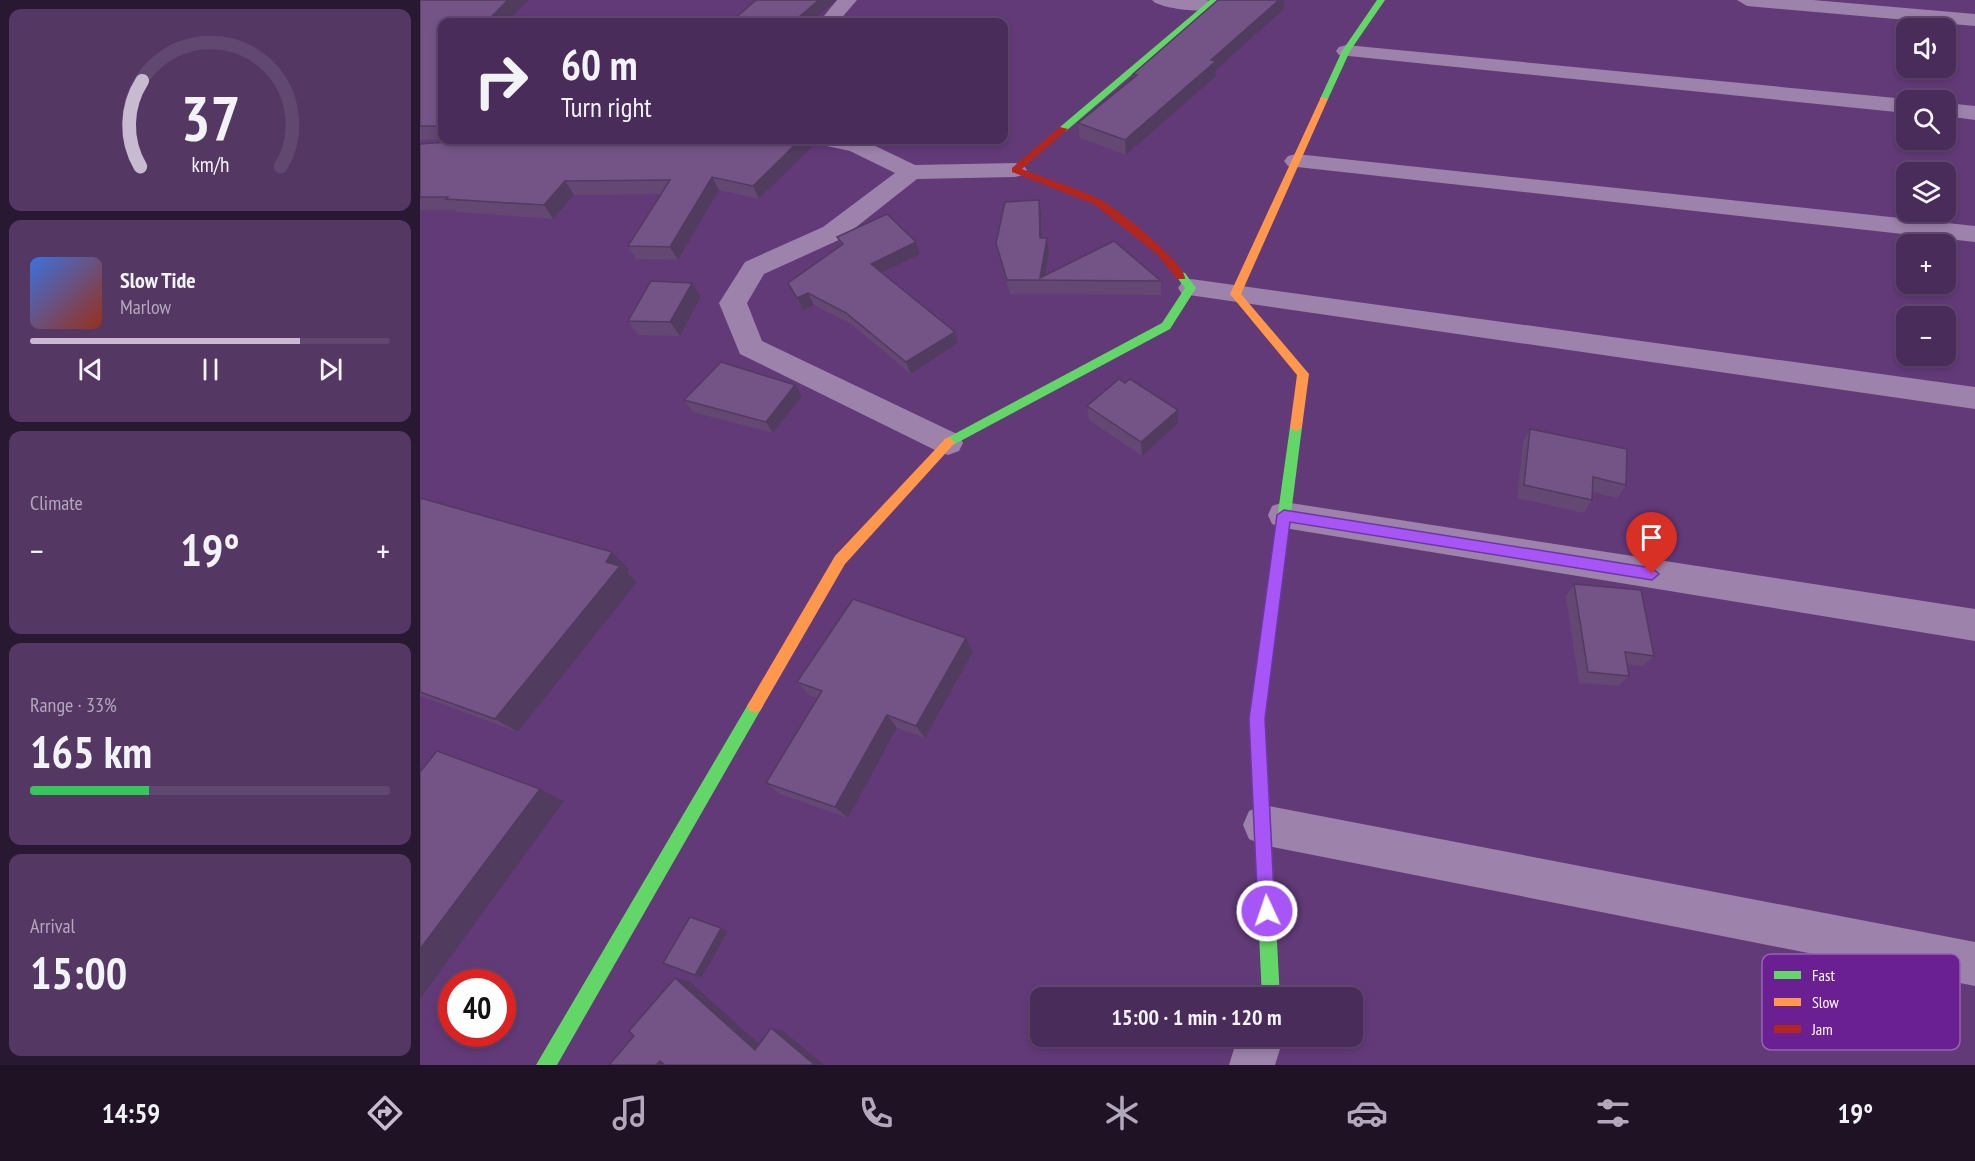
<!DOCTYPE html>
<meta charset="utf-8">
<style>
:root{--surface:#4a2c5a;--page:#543863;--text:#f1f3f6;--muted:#b2a7bb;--line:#614870;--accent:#c8bad0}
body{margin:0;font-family:"PT Sans Narrow",sans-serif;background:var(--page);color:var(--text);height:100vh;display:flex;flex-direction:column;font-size:22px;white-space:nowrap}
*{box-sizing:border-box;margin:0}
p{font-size:20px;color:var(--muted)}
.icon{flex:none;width:33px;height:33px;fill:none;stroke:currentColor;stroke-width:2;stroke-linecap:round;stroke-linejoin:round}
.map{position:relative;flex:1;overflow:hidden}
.details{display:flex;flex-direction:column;gap:9px;padding:9px;background:#291832;width:420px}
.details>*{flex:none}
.top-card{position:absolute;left:18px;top:18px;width:570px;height:126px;border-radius:12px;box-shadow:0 3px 9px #0003,0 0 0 2px var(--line);background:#4a2c5a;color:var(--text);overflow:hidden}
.fabs{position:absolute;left:1476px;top:18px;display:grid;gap:12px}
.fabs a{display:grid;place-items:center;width:60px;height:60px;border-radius:12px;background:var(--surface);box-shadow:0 3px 9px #0003,0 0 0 2px var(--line);font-size:30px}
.speed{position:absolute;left:18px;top:969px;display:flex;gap:12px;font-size:30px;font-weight:700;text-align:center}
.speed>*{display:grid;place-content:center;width:78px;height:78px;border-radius:50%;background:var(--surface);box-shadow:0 3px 9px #0003,0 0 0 2px var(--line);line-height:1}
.speed .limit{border:9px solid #d22;background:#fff;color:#111}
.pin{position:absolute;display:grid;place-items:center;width:51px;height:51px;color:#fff;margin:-62px -26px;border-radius:50% 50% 50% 0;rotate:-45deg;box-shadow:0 0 6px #0007}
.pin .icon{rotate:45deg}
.me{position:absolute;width:66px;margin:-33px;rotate:357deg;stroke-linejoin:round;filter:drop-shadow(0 0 4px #0008)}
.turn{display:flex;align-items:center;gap:21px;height:126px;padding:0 24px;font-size:27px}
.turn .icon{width:78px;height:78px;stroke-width:2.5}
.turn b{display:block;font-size:42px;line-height:51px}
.big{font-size:45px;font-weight:700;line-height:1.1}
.details .tile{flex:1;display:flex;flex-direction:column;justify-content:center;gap:9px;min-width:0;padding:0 21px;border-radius:12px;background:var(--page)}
.details .dial{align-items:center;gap:0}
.dial svg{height:156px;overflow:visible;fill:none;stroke:var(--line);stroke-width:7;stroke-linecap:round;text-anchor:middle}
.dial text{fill:var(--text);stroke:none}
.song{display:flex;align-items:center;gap:18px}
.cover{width:72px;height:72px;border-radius:9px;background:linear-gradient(135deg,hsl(220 70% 55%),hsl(10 70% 35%))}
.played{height:6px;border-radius:3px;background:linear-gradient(90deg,var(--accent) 75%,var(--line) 75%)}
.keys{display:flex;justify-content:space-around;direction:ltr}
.heat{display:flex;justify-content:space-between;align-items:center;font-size:33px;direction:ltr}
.charge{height:9px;border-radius:4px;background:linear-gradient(90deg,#34c759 33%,var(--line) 0)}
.trip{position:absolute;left:610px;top:987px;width:333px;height:60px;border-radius:12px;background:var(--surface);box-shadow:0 3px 9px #0003,0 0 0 2px var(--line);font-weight:700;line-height:60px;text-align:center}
.tabs{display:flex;height:96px;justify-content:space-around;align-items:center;background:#1e1224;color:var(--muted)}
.tabs .icon{width:42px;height:42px}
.tabs .on{color:var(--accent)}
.tabs b{font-size:27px;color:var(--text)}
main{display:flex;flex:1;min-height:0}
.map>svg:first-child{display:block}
</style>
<main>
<section class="details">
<div class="tile dial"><svg viewBox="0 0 100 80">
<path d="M14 69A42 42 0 1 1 86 69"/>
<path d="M14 69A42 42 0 0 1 15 25" stroke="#c8bad0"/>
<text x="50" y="56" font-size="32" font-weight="700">37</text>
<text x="50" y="72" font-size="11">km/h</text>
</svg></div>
<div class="tile">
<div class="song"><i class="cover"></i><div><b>Slow Tide</b><p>Marlow</p></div></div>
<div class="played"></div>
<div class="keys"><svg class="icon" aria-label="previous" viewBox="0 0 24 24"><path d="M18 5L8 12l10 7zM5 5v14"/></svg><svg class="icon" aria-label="pause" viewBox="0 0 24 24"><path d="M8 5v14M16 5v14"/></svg><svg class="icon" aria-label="next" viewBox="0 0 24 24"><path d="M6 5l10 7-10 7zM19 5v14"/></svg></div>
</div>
<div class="tile"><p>Climate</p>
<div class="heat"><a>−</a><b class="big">19°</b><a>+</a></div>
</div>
<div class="tile"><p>Range · 33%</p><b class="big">165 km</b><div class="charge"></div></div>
<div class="tile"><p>Arrival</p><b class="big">15:00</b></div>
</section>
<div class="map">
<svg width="1555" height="1065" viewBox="0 0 1555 1065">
<rect width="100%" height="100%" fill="#623a78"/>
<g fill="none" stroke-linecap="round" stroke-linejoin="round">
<g fill="#9d82ab" fill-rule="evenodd">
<polygon points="417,0 437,0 418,22 399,22"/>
<path d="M 732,0 L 786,0 L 795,2 L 798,6 C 791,15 739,9 732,0 Z"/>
<polygon points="1317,0 1393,0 1555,14 1555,26 1327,6"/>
<polygon points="926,45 1486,99 1490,100 1486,100 1486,113 919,55 916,51 919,47"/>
<polygon points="1526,103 1555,106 1555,120 1526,116"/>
<polygon points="399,140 445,141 495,165 595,163 603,165 607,170 603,175 595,177 497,179 421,239 344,274 327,303 342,341 539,435 543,443 539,451 528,455 517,451 320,354 299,303 325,262 403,227 475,173 430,151 402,145"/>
<polygon points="876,154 1555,226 1555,242 868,166 864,161 868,156"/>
<polygon points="771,279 1555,387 1555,409 762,294 758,288 762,282"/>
<polygon points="864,502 1555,609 1555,641 864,528 852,524 848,515 852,506"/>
<polygon points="843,805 1555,942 1555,986 843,845 829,839 823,825 829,811"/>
<polygon points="818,1036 864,1036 855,1065 809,1065"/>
</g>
<g fill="#63d668" fill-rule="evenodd">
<polygon points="790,0 799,0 646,131 640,131 640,127"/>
<polygon points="957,0 965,0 930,51 908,99 901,101 900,99 922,51"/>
<polygon points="761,272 765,273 776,288 750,329 533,445 525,445 523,442 525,439 742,323 765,288 756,276"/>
<polygon points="876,422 882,427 845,719 860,998 842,998 829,719 870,427"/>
<polygon points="335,699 340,701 343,706 340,711 137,1065 116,1065 330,701"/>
</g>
<g fill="#ff974d" fill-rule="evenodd">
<polygon points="901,97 908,99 821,294 889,374 882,427 876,432 870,427 877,375 810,294"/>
<polygon points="529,437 535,442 533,445 425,564 340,711 335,713 330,711 327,706 330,701 415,556 525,439"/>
</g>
<path fill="#b3261e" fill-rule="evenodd" d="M 640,127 L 648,129 L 602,169 C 627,179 654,187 679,199 C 695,206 767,265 765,279 L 757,279 L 738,255 L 674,204 L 592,172 L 592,168 Z"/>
</g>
<g fill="#644873">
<polygon points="0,0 22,22 22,139 0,140"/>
<polygon points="864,9 796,70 796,76 706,155 660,138 658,123 713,78 713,74"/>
<polygon points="57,140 399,140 339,199 299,190 258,260 216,259 208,246 241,194 154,195 133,219 37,212 35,210 0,210 0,144"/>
<polygon points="621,214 622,238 627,238 629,252 625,276 741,281 741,295 590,294 576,243"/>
<polygon points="417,237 496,242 500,254 462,273 535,332 538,343 491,374 431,324 394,305 383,310 368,283 421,245"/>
<polygon points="281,297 260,336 218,335 208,321"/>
<polygon points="382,396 353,433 273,412 264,400"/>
<polygon points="667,406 758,424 722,456 669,420"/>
<polygon points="1110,429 1206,485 1197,498 1173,492 1172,500 1164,513 1097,498 1103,442"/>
<polygon points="0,498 192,552 209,569 207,572 217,582 98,732 0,696"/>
<polygon points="1154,584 1234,656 1223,666 1207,664 1209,676 1198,686 1159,683 1146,596"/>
<polygon points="546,638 553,652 505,738 477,728 428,818 360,794 346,783 397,698 390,696 377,682"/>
</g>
<g fill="#513b5e">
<polygon points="88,0 109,0 87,22 66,22"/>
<polygon points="399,0 417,0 390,22 373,22"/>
<polygon points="859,0 864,0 864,9 796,70 796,76 706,155 705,140 791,60"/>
<polygon points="380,140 399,140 339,199 333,186"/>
<polygon points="292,177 299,190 258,260 250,247"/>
<polygon points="145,181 154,195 133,219 124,205"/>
<polygon points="619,200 621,214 622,252 620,238"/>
<polygon points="627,238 629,252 624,281 620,278"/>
<polygon points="496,242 500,254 455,276 451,264"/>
<polygon points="272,283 281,297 260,336 250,322"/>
<polygon points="388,293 394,305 383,310 377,298"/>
<polygon points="535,332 538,343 491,374 486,362"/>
<polygon points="375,385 382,396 353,433 346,422"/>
<polygon points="758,410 758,424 722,456 721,442"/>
<polygon points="192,552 209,569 207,572 217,582 98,732 75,719"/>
<polygon points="546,638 553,652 505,738 496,726"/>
<polygon points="467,715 477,728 428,818 415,807"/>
<polygon points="120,789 144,801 0,999 0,949"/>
<polygon points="301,928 308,931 282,977 275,975"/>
<polygon points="255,978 269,981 348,1052 335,1050"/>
<polygon points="351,1028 363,1031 404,1065 395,1065"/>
<polygon points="240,1061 253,1065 236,1065"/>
</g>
<g fill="#745486" stroke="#513b5e" stroke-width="1.5">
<polygon points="0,0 88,0 66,22 22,22 22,126 0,126"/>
<polygon points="336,0 399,0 373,22 311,22"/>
<polygon points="798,0 859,0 791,60 796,61 705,140 658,123 717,75 713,74"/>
<polygon points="57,140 380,140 333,186 292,177 250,247 208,246 250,180 145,181 124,205 26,199 28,197 0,197 0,144"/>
<polygon points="619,200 620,238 627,238 620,278 694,241 741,281 587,280 576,243 585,202"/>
<polygon points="467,214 496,242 451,264 535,332 486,362 426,313 388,293 377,298 368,283 423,244 417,237"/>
<polygon points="231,281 272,283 250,322 208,321"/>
<polygon points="301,362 375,385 346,422 264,400"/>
<polygon points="699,379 705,383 710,379 758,410 721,442 667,406"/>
<polygon points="1110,429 1207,449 1206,485 1173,477 1172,500 1104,485"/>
<polygon points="0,498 192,552 186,562 200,566 75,719 0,692"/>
<polygon points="1154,584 1221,590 1234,656 1205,652 1209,676 1168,672"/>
<polygon points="433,599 546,638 496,726 467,715 415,807 346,783 402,691 377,682"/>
<polygon points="17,751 120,789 0,949 0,772"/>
<polygon points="270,917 301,928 275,975 243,963"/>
<polygon points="255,978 335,1050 351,1028 395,1065 245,1065 240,1061 236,1065 189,1065 214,1036 209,1031"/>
</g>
<polygon fill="#a855f7" stroke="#6d37a1" stroke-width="1.5" points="864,510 1232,568 1239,574 1232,580 870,522 845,719 855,911 853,918 847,920 840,918 838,911 829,719 857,515"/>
<rect x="1342" y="954" width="198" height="96" rx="9" fill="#6a1f93" stroke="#9762b3" stroke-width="1.5"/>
<rect x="1354" y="971" width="27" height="8" fill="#63d668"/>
<rect x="1354" y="998" width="27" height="8" fill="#ff974d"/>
<rect x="1354" y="1025" width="27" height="8" fill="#b3261e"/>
<g font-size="16" fill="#fff">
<text x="1392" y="981">Fast</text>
<text x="1392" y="1008">Slow</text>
<text x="1392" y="1035">Jam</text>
</g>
</svg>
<div class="fabs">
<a><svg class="icon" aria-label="sound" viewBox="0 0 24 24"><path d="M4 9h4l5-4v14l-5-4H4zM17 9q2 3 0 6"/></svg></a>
<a><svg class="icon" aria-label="search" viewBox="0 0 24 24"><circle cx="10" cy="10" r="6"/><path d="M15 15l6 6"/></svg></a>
<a><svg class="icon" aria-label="layers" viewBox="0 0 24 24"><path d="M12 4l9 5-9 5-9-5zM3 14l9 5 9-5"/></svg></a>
<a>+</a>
<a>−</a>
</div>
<div class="speed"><div class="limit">40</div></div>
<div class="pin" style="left:1232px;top:574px;background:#d93025"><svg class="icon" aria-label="arrive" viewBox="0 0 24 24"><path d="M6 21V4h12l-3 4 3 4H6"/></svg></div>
<svg class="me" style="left:847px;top:911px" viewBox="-20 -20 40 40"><circle r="17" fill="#a855f7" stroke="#fff" stroke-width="3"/><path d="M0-11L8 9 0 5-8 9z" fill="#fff"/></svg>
<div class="trip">15:00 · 1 min · 120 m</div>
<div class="top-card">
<div class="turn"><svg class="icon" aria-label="right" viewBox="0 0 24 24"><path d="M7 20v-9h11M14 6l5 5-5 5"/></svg><div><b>60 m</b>Turn right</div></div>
</div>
</div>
</main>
<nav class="tabs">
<b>14:59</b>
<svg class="icon on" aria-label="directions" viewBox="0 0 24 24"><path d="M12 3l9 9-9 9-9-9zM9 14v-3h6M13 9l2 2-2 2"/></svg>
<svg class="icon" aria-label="music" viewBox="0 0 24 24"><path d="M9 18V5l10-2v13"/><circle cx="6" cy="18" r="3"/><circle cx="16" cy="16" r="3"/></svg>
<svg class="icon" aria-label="phone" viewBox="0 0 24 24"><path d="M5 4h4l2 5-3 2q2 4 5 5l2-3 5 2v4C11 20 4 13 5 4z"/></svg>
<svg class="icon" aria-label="climate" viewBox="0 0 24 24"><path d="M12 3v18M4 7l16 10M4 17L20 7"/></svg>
<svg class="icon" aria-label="car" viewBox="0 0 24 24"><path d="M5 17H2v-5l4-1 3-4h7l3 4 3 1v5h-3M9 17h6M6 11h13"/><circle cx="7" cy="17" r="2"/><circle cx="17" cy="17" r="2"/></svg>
<svg class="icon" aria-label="filters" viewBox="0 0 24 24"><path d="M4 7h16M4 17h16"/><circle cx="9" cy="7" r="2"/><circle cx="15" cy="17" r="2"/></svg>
<b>19°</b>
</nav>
